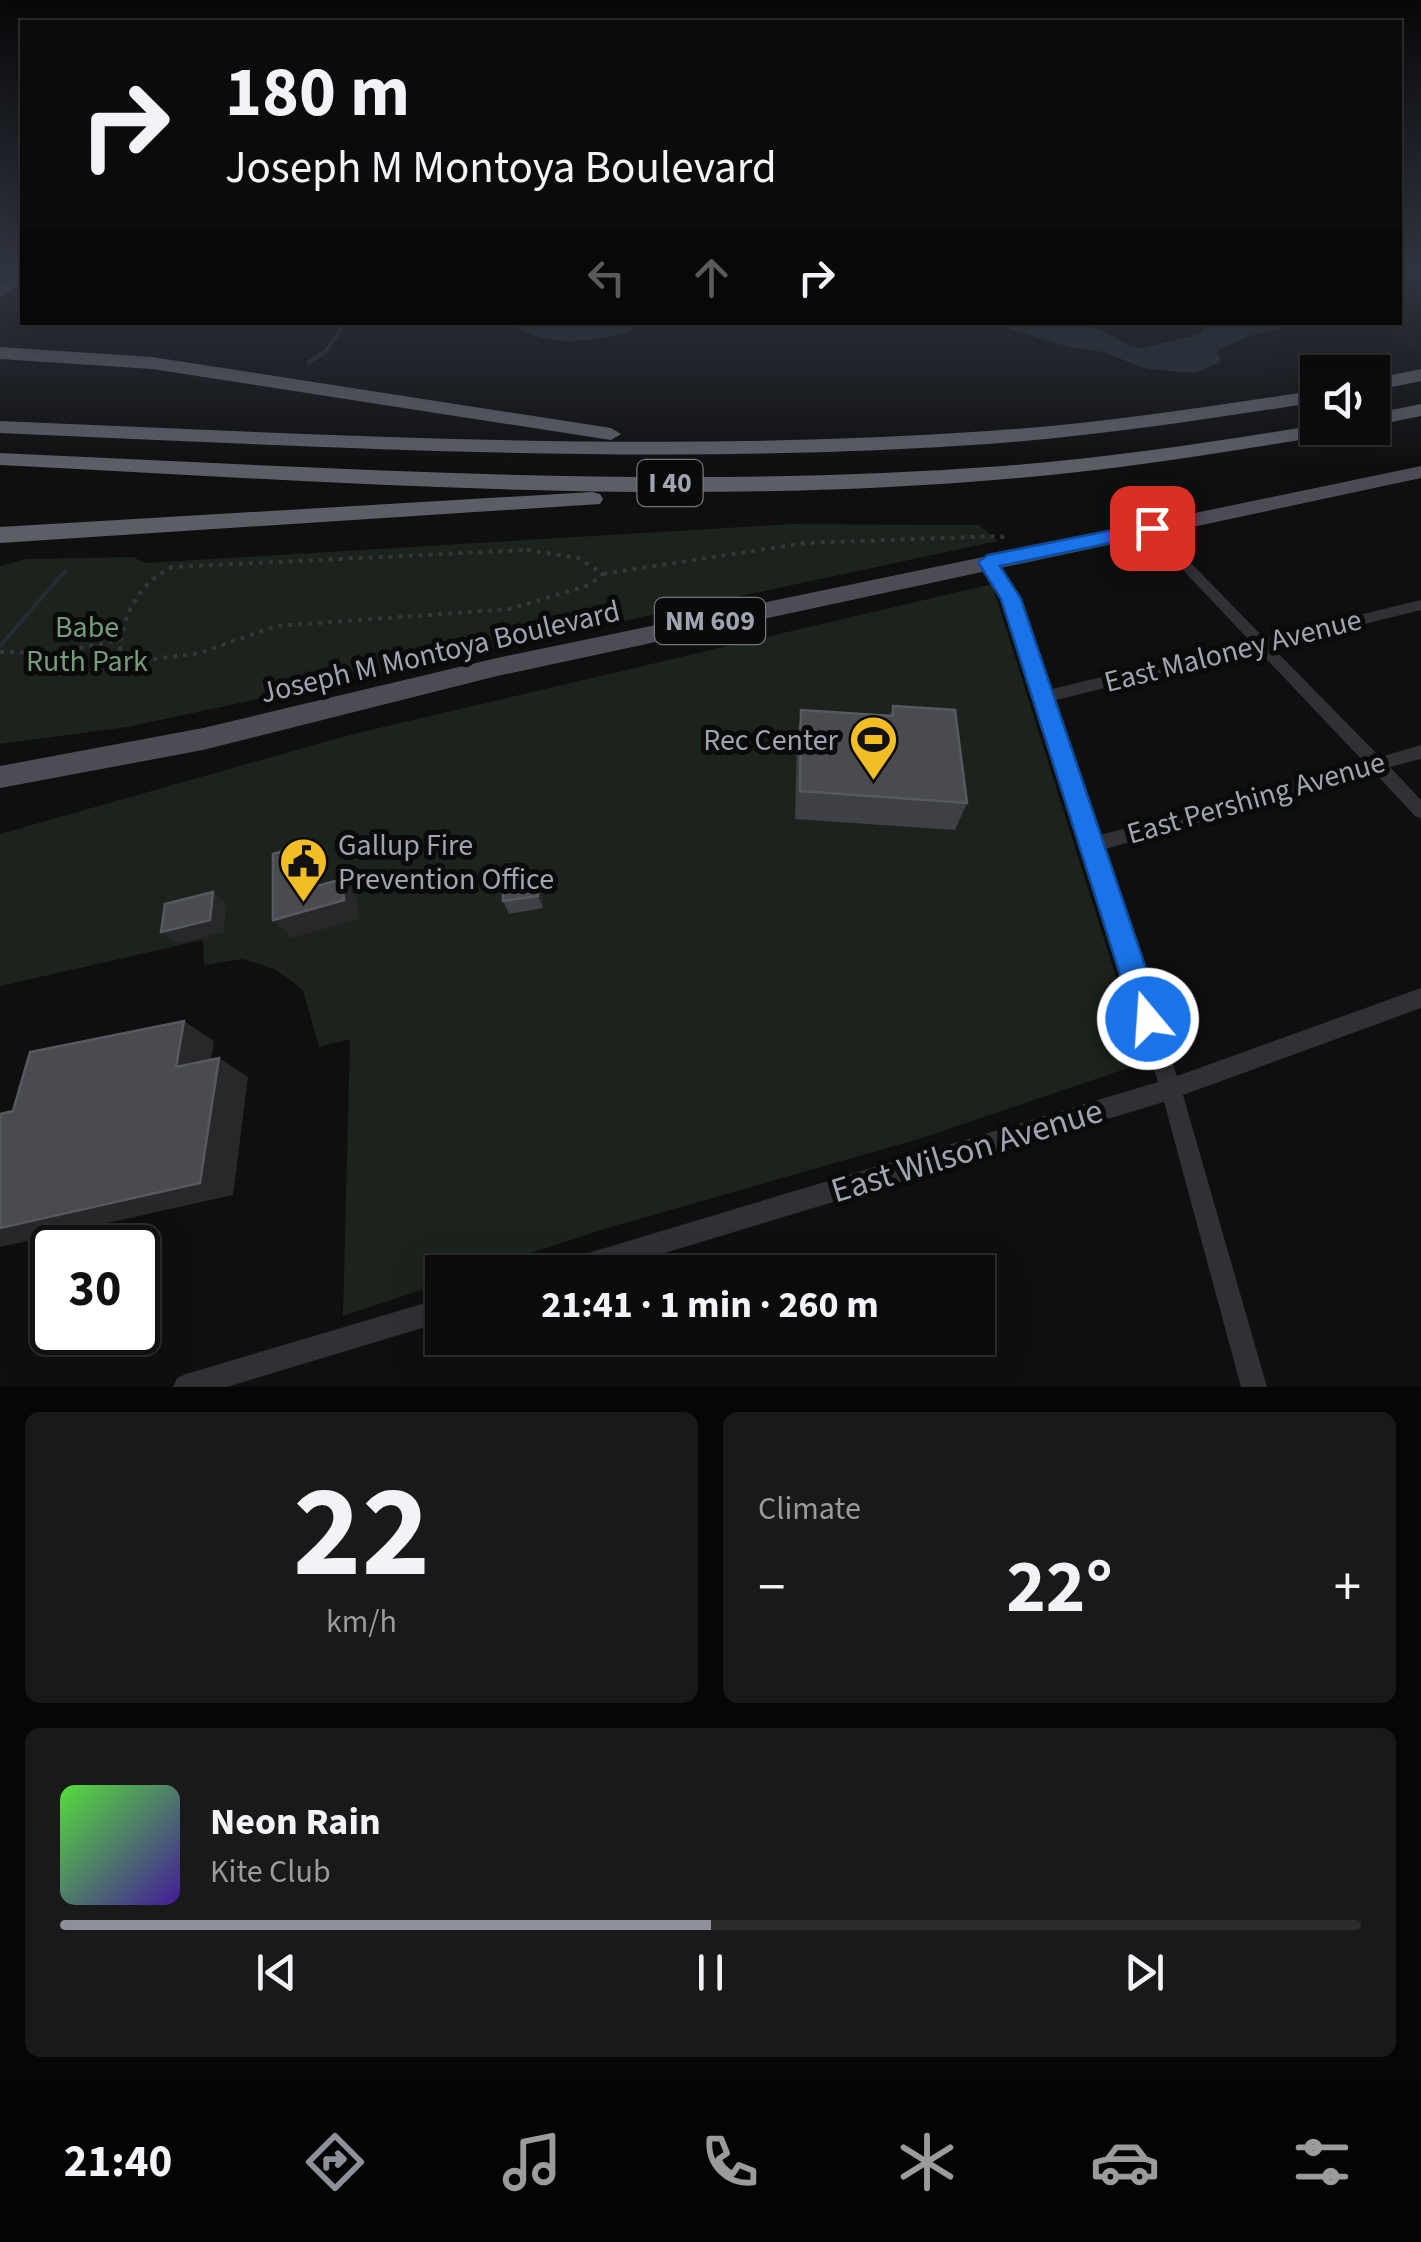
<!DOCTYPE html>
<meta charset="utf-8">
<style>
:root{--surface:#0b0b0c;--page:#19191a;--text:#f1f3f6;--muted:#9a9b9d;--line:#2b2b2d;--accent:#8c9099}
body{margin:0;font-family:"Source Sans 3",sans-serif;background:var(--page);color:var(--text);height:100vh;display:flex;flex-direction:column;font-size:38px;white-space:nowrap}
*{box-sizing:border-box;margin:0}
p{font-size:32px;color:var(--muted)}
.icon{flex:none;width:55px;height:55px;fill:none;stroke:currentColor;stroke-width:2;stroke-linecap:round;stroke-linejoin:round}
.map{position:relative;height:1387px;overflow:hidden}
.panel{display:flex;flex-direction:column;gap:25px;padding:25px;background:#060607;flex:1}
.panel>*{flex:none}
.banner{position:absolute;left:20px;top:20px;width:1382px;height:305px;border-radius:0px;box-shadow:0 10px 40px #0002,0 0 0 2px var(--line);background:#0b0b0c;color:var(--text);overflow:hidden}
.controls{position:absolute;left:1300px;top:355px;display:grid;gap:20px}
.controls a{display:grid;place-items:center;width:90px;height:90px;border-radius:0px;background:var(--surface);box-shadow:0 10px 40px #0002,0 0 0 2px var(--line);font-size:50px}
.speed{position:absolute;left:30px;top:1225px;display:flex;gap:20px;font-size:50px;font-weight:700;text-align:center}
.speed>*{display:grid;place-content:center;width:130px;height:130px;border-radius:50%;background:var(--surface);box-shadow:0 10px 40px #0002,0 0 0 2px var(--line);line-height:1}
.speed .limit{border:5px solid #111;border-radius:15px;background:#fff;color:#111}
.pin{position:absolute;display:grid;place-items:center;width:85px;height:85px;color:#fff;margin:-42px;border-radius:20px;box-shadow:0 5px 15px #0006}
.me{position:absolute;width:110px;margin:-55px;rotate:342deg;stroke-linejoin:round;filter:drop-shadow(0 0 8px #0008)}
.turn{display:flex;align-items:center;gap:35px;height:210px;padding:0 40px;font-size:45px}
.turn .icon{width:130px;height:130px;stroke-width:2.5}
.turn b{display:block;font-size:70px;line-height:85px}
.lanes{display:flex;align-items:center;height:95px;padding:0 40px;background:#0003;justify-content:center;gap:50px;direction:ltr}
.lanes .off{opacity:.35}
.big{font-size:75px;font-weight:700;line-height:1.1}
.panel .tile{flex:1;display:flex;flex-direction:column;justify-content:center;gap:15px;min-width:0;padding:0 35px;border-radius:15px;background:var(--page)}
.panel .dial{align-items:center;gap:0}
.dial b{font-size:130px;line-height:1}
.song{display:flex;align-items:center;gap:30px}
.cover{width:120px;height:120px;border-radius:15px;background:linear-gradient(135deg,hsl(110 70% 55%),hsl(260 70% 35%))}
.played{height:10px;border-radius:5px;background:linear-gradient(90deg,var(--accent) 50%,var(--line) 50%)}
.keys{display:flex;justify-content:space-around;direction:ltr}
.heat{display:flex;justify-content:space-between;align-items:center;font-size:55px;direction:ltr}
.panel .tiles{flex:1;display:grid;gap:25px;grid-template-columns:1fr 1fr}
.tile:last-child{grid-column:span 2}
.trip{position:absolute;left:425px;top:1255px;width:570px;height:100px;border-radius:0px;background:var(--surface);box-shadow:0 10px 40px #0002,0 0 0 2px var(--line);font-weight:700;line-height:100px;text-align:center}
.menu{display:flex;height:160px;justify-content:space-around;align-items:center;background:#040405;color:var(--muted)}
.menu .icon{width:70px;height:70px}
.menu .active{color:var(--accent)}
.menu b{font-size:45px;color:var(--text)}
.map>svg:first-child{display:block}
</style>
<div class="map">
<svg width="1421" height="1387" viewBox="0 0 1421 1387">
<rect width="100%" height="100%" fill="#0f0f10"/>
<g fill="#1b231c">
<polygon points="792,524 979,525 998,541 127,727 0,744 0,566 27,559 133,557 145,563"/>
<polygon points="992,584 1143,1063 922,1138 604,1229 473,1272 442,1272 442,1283 343,1316 350,1039 319,1047 303,990 275,969 243,959 204,965 203,940 0,986 0,834 349,735"/>
</g>
<g fill="#252c33">
<path d="M 508,323 L 637,323 L 630,332 C 583,343 551,348 508,323 Z"/>
<polygon points="991,323 1079,323 1101,330 1129,346 1143,348 1200,334 1207,323 1300,323 1249,336 1217,350 1221,362 1195,373 1147,369 1103,352 1069,347"/>
</g>
<g fill="none" stroke-linecap="round" stroke-linejoin="round">
<g stroke="#252c33" stroke-width="4">
<polyline points="309,362 326,351 346,322"/>
<polyline points="0,646 65,571"/>
</g>
<g stroke="#36373c" stroke-width="4" stroke-dasharray="4 6" stroke-linecap="butt">
<path d="M 527,550 L 578,558 L 603,574 L 589,585 L 510,609 L 276,626 L 200,653 L 153,659 L 131,658 L 120,651 C 122,615 139,583 172,567 Z"/>
<polyline points="603,574 805,543 1001,536 1008,542"/>
<polyline points="0,652 53,653 120,640"/>
</g>
<g fill="#303035" fill-rule="evenodd">
<path d="M 1151,525 L 1155,526 L 1264,638 L 1421,600 L 1421,610 L 1272,647 L 1380,757 L 1421,745 L 1421,759 L 1390,767 L 1421,800 L 1421,818 L 1415,816 L 1374,772 L 1102,850 L 1177,1076 L 1421,988 L 1421,1008 L 1183,1095 L 1267,1387 L 1241,1387 L 1164,1102 L 602,1272 L 553,1272 L 557,1264 L 565,1260 L 1158,1082 L 1004,599 L 981,562 L 988,558 L 993,559 L 1018,599 L 1048,690 L 1250,641 L 1147,532 L 1147,526 ZM 1258,650 L 1364,762 L 1097,836 L 1052,701 Z"/>
<polygon points="442,1298 442,1322 227,1387 173,1387 177,1378 186,1374"/>
</g>
<g fill="#4c4d54" fill-rule="evenodd">
<polygon points="16,273 22,273 22,283 0,297 0,285"/>
<polygon points="1421,466 1421,478 497,676 203,750 0,788 0,766 203,728 497,658"/>
</g>
<g fill="#5c5e66" fill-rule="evenodd">
<polygon points="0,347 152,357 611,428 621,434 611,440 152,369 0,359"/>
<polygon points="1421,369 1421,381 1372,391 1372,379"/>
<path d="M 1318,390 L 1318,402 C 1208,419 1099,436 988,444 C 659,467 329,447 0,433 L 0,421 C 329,435 659,454 988,431 C 1099,424 1208,407 1318,390 Z"/>
<polygon points="1421,404 1421,416 1372,426 1372,414"/>
<path d="M 1318,425 L 1346,428 L 1336,434 C 1226,452 1117,470 1006,479 C 672,508 334,482 0,465 L 0,453 C 334,468 669,491 1003,466 C 1109,458 1213,442 1318,425 Z"/>
<polygon points="592,492 600,494 603,499 600,504 0,543 0,527"/>
</g>
</g>
<g fill="#3f4045">
<polygon points="893,706 967,803 955,830 795,819 797,739 801,710 890,715"/>
<polygon points="542,889 543,908 509,914 503,901"/>
</g>
<g fill="#28282b">
<polygon points="298,847 313,867 315,908 342,879 357,898 359,919 291,938 273,920 299,891"/>
<polygon points="537,876 542,889 543,908 538,896"/>
<polygon points="213,892 226,905 224,932 176,944 161,932"/>
<polygon points="184,1021 214,1041 207,1085 176,1067"/>
<polygon points="219,1058 248,1077 233,1195 0,1247 0,1228"/>
</g>
<g fill="#4a4b51" stroke="#575960" stroke-width="2.5">
<polygon points="893,706 955,710 967,803 800,791 801,710 893,716"/>
<polygon points="298,847 299,891 342,879 344,900 273,920 273,854"/>
<polygon points="537,876 538,896 503,901 503,881"/>
<polygon points="213,892 210,920 161,932 165,904"/>
<polygon points="184,1021 176,1067 219,1058 200,1183 0,1228 0,1114 13,1111 30,1052"/>
</g>
<linearGradient id="sky" x2="0" y2="1"><stop stop-color="#080809"/><stop offset="0.58" stop-color="#313742"/><stop offset="1" stop-color="#313742" stop-opacity="0"/></linearGradient>
<rect width="1421" height="467" fill="url(#sky)"/>
<polygon fill="#1a73e8" stroke="#114b97" stroke-width="2.5" points="1152,522 1161,528 1158,533 1000,566 1021,599 1163,1019 1159,1030 1148,1034 1138,1030 1134,1019 1001,599 978,562 988,555"/>
<defs>
<symbol id="stadium-pin" viewBox="-11 -11 22 30"><path d="M0 17L-7.5 6A9.5 9.5 0 1 1 7.5 6Z" fill="#f3be24" stroke="#0a0a0b"/><path d="M0-5a6.5 5 0 1 0 0 10a6.5 5 0 1 0 0-10ZM-3.5-1.8h7v3.6h-7Z" fill="#111"/></symbol>
<symbol id="civic-pin" viewBox="-11 -11 22 30"><path d="M0 17L-7.5 6A9.5 9.5 0 1 1 7.5 6Z" fill="#f3be24" stroke="#0a0a0b"/><path d="M-.6-6.5H3V-4.5H.6V-3L4-1V1h2V6H-6V1h2V-1L-.6-3ZM-1.2 2.5V6h2.4V2.5Z" fill="#111"/></symbol>
</defs>
<g fill-rule="evenodd">
<use href="#stadium-pin" x="846" y="712" width="55" height="75"/>
<use href="#civic-pin" x="276" y="834" width="55" height="75"/>
</g>
<g text-anchor="middle" dominant-baseline="central" stroke-width="10" stroke-linejoin="round" paint-order="stroke">
<g fill="#0a0a0b" stroke="#72767f" stroke-width="2.5">
<rect x="637.5" y="460" width="65" height="46" rx="8"/>
<rect x="655" y="598" width="110" height="46" rx="8"/>
</g>
<g font-size="28" font-weight="bold" fill="#9fa4b1">
<text x="670" y="483">I 40</text>
<text x="710" y="621">NM 609</text>
</g>
<g font-size="30" fill="#769d7b" stroke="#0a0a0b">
<text x="87" y="627">Babe<tspan x="87" dy="34">Ruth Park</tspan></text>
</g>
<g font-size="30" fill="#9fa4b1" stroke="#0a0a0b">
<text transform="translate(1233 651) rotate(-14)">East Maloney Avenue</text>
<text transform="translate(440 652) rotate(-13)">Joseph M Montoya Boulevard</text>
<text transform="translate(1256 798) rotate(-16)">East Pershing Avenue</text>
</g>
<g font-size="30" fill="#9fa4b1" stroke="#0a0a0b" text-anchor="end">
<text x="838" y="740">Rec Center</text>
<text x="338" y="845" text-anchor="start">Gallup Fire<tspan x="338" dy="34">Prevention Office</tspan></text>
</g>
<g font-size="35" fill="#9fa4b1" stroke="#0a0a0b">
<text transform="translate(967 1151) rotate(-17)">East Wilson Avenue</text>
</g>
</g>
</svg>
<div class="controls">
<a><svg class="icon" aria-label="sound" viewBox="0 0 24 24"><path d="M4 9h4l5-4v14l-5-4H4zM17 9q2 3 0 6"/></svg></a>
</div>
<div class="speed"><div class="limit">30</div></div>
<div class="pin" style="left:1152px;top:528px;background:#d93025"><svg class="icon" aria-label="arrive" viewBox="0 0 24 24"><path d="M6 21V4h12l-3 4 3 4H6"/></svg></div>
<svg class="me" style="left:1148px;top:1019px" viewBox="-20 -20 40 40"><circle r="17" fill="#1a73e8" stroke="#fff" stroke-width="3"/><path d="M0-11L8 9 0 5-8 9z" fill="#fff"/></svg>
<div class="trip">21:41 · 1 min · 260 m</div>
<div class="banner">
<div class="turn"><svg class="icon" aria-label="right" viewBox="0 0 24 24"><path d="M7 20v-9h11M14 6l5 5-5 5"/></svg><div><b>180 m</b>Joseph M Montoya Boulevard</div></div>
<div class="lanes"><svg class="icon off" aria-label="left" viewBox="0 0 24 24"><path d="M17 20v-9H6M10 6l-5 5 5 5"/></svg><svg class="icon off" aria-label="ahead" viewBox="0 0 24 24"><path d="M12 20V5M6 11l6-6 6 6"/></svg><svg class="icon" aria-label="right" viewBox="0 0 24 24"><path d="M7 20v-9h11M14 6l5 5-5 5"/></svg></div>
</div>
</div>
<section class="panel">
<div class="tiles">
<div class="tile dial"><b>22</b><p>km/h</p></div>
<div class="tile"><p>Climate</p>
<div class="heat"><a>−</a><b class="big">22°</b><a>+</a></div>
</div>
<div class="tile">
<div class="song"><i class="cover"></i><div><b>Neon Rain</b><p>Kite Club</p></div></div>
<div class="played"></div>
<div class="keys"><svg class="icon" aria-label="previous" viewBox="0 0 24 24"><path d="M18 5L8 12l10 7zM5 5v14"/></svg><svg class="icon" aria-label="pause" viewBox="0 0 24 24"><path d="M8 5v14M16 5v14"/></svg><svg class="icon" aria-label="next" viewBox="0 0 24 24"><path d="M6 5l10 7-10 7zM19 5v14"/></svg></div>
</div>
</div>
</section>
<nav class="menu">
<b>21:40</b>
<svg class="icon active" aria-label="directions" viewBox="0 0 24 24"><path d="M12 3l9 9-9 9-9-9zM9 14v-3h6M13 9l2 2-2 2"/></svg>
<svg class="icon" aria-label="music" viewBox="0 0 24 24"><path d="M9 18V5l10-2v13"/><circle cx="6" cy="18" r="3"/><circle cx="16" cy="16" r="3"/></svg>
<svg class="icon" aria-label="phone" viewBox="0 0 24 24"><path d="M5 4h4l2 5-3 2q2 4 5 5l2-3 5 2v4C11 20 4 13 5 4z"/></svg>
<svg class="icon" aria-label="climate" viewBox="0 0 24 24"><path d="M12 3v18M4 7l16 10M4 17L20 7"/></svg>
<svg class="icon" aria-label="car" viewBox="0 0 24 24"><path d="M5 17H2v-5l4-1 3-4h7l3 4 3 1v5h-3M9 17h6M6 11h13"/><circle cx="7" cy="17" r="2"/><circle cx="17" cy="17" r="2"/></svg>
<svg class="icon" aria-label="filters" viewBox="0 0 24 24"><path d="M4 7h16M4 17h16"/><circle cx="9" cy="7" r="2"/><circle cx="15" cy="17" r="2"/></svg>
</nav>
